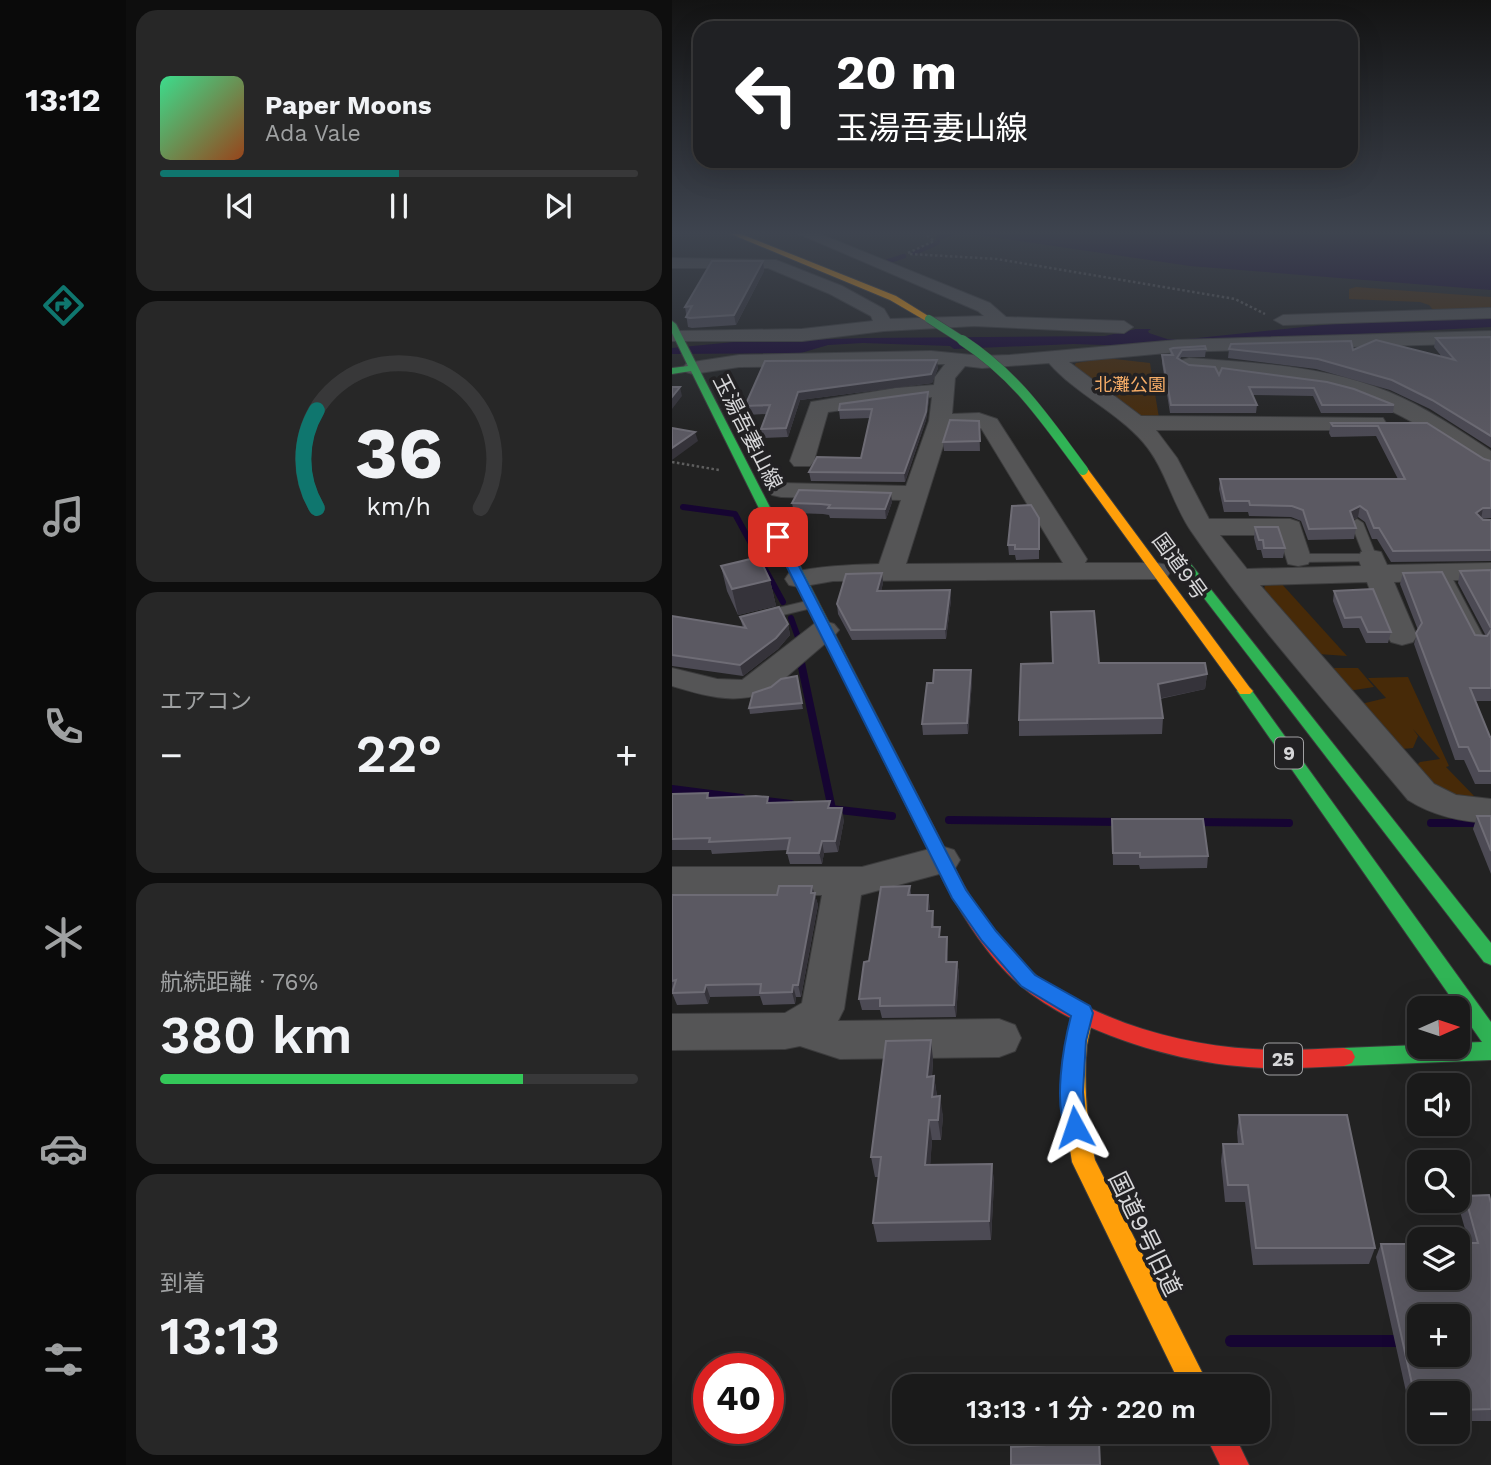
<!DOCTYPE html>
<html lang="ja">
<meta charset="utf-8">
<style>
:root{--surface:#1a1a1a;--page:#272727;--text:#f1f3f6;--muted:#9fa1a2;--line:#383839;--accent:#0f766e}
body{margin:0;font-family:"Work Sans","Noto Sans JP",sans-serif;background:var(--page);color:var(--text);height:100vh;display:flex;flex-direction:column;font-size:26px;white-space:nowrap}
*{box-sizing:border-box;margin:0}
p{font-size:23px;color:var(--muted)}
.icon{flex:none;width:38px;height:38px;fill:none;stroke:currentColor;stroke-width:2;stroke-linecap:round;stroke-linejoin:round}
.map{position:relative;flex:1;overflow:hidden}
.side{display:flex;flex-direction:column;gap:10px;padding:10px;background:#0e0e0e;width:546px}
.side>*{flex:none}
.hud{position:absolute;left:21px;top:21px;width:665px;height:147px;border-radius:21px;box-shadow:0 7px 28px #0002,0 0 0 2px var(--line);background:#202124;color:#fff;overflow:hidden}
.needle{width:46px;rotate:87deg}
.fabs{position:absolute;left:735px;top:996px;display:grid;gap:14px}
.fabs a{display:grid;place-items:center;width:63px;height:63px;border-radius:14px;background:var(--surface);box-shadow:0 7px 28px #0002,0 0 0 2px var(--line);font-size:35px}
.speed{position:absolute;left:21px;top:1353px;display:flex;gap:14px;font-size:35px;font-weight:700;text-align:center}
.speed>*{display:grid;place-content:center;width:91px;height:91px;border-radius:50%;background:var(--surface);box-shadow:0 7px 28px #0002,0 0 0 2px var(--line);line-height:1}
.speed .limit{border:10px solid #d22;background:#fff;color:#111}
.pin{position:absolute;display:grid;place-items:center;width:60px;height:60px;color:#fff;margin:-30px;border-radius:14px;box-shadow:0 4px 10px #0006}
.me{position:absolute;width:77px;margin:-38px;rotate:355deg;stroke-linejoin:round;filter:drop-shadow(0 0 5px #0008)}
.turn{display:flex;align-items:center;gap:24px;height:147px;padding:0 28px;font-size:32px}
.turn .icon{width:91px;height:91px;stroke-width:2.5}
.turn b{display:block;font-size:49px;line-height:60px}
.big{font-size:52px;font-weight:600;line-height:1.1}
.side .tile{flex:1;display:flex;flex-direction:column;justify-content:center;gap:10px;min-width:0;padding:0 24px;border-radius:21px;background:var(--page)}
.side .dial{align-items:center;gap:0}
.dial svg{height:182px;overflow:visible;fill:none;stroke:var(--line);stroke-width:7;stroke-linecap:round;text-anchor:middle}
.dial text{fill:var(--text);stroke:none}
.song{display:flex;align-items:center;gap:21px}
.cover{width:84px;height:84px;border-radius:10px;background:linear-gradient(135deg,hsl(150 70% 55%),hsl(20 70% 35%))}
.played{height:7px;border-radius:4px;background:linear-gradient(90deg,var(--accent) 50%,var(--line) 50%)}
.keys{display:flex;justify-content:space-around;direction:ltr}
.heat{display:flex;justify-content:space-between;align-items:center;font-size:38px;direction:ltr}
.charge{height:10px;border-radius:5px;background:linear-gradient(90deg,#34c759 76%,var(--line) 0)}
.trip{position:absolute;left:220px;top:1374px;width:378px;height:70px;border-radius:21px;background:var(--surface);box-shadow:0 7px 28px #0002,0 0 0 2px var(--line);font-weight:600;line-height:70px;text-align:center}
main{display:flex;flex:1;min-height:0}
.tab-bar{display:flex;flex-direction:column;width:126px;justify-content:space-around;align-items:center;background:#0a0a0a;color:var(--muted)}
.tab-bar .icon{width:49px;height:49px}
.tab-bar .active{color:var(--accent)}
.tab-bar b{font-size:32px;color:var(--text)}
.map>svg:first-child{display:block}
</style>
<main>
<nav class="tab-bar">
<b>13:12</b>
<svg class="icon active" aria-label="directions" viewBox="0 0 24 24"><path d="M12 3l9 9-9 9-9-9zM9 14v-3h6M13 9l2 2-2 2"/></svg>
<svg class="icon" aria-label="music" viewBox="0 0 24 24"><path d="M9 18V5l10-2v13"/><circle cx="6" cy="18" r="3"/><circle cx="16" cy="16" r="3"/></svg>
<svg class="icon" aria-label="phone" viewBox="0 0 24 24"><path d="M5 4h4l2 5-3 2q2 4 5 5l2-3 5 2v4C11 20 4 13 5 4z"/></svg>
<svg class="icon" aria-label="climate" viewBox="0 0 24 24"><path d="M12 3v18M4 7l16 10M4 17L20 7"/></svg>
<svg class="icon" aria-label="car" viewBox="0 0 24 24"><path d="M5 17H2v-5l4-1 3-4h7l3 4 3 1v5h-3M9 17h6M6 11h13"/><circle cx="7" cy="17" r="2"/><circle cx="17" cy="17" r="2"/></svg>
<svg class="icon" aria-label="filters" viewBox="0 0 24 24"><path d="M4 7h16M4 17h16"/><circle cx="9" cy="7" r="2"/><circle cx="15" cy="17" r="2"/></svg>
</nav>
<section class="side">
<div class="tile">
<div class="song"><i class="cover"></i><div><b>Paper Moons</b><p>Ada Vale</p></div></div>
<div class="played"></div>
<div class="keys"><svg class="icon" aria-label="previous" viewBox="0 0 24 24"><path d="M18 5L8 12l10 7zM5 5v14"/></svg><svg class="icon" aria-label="pause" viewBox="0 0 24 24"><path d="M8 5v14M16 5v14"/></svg><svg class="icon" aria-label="next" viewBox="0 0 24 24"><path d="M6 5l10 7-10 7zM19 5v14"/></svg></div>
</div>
<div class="tile dial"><svg viewBox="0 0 100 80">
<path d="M14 69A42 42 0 1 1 86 69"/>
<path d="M14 69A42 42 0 0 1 14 26" stroke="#0f766e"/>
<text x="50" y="56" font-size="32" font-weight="700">36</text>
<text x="50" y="72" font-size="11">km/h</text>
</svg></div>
<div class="tile"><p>エアコン</p>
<div class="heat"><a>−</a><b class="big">22°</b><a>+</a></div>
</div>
<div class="tile"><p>航続距離 · 76%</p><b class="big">380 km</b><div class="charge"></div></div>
<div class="tile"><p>到着</p><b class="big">13:13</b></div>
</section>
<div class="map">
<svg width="819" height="1465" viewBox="0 0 819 1465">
<rect width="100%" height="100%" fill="#222"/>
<g fill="#472a08">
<polygon points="684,287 819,297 819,315 767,317 757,305 748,302 677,299 677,289"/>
<polygon points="434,358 478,363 487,418 468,418 401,367 404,363"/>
<polygon points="608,582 675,656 646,654 592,591 593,584"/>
<polygon points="662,668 686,668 702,687 676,691 658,671"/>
<polygon points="736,677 777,766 774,767 805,799 777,797 742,768 748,762 768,759 741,729 746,736 741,748 730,749 689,704 714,698 696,678"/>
</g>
<g fill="#160532">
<polygon points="300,234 819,234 819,290 518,266"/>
<polygon points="819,316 819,327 464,346 401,344 282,349 278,346 191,343 156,345 129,353 0,354 0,348 62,342 194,338 433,336 464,329 479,329 476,331 477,333 495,339 516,339 670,323"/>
</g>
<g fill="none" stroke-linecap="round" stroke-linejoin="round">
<g stroke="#160532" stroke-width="4.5">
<polyline points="242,253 265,243 267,237 279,234"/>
<polyline points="211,263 232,256"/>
</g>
<g stroke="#160532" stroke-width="6">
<polyline points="11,507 63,514 111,602"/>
<polyline points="119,618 127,640"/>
</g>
<g stroke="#160532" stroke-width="8">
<polyline points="128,658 160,809"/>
<polyline points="0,789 70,798"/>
<polyline points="86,800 119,804"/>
<polyline points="159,809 220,816"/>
<polyline points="277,820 449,822"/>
<polyline points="522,822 617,823"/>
<polyline points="759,823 819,823"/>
</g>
<polyline stroke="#160532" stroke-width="12" points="559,1341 747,1341"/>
<defs>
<g id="lane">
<polygon points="685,519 691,523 705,558 704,561 626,562 620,558 626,554 691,554 679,523"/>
<polygon points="771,568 777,572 814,642 812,645 802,645 800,642 765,572"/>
<polygon points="139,600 144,601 146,604 144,607 90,620 83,616 85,613"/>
</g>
<g id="street">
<polygon points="127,234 148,234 318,303 334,317 452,321 461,327 452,333 302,326 212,331 130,341 0,341 0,333 6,331 130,329 201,321 199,316 158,294 96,268 0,268 0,258 104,260 170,286 212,309 218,319 312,316 306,311"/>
<polygon points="819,308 819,318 611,325 602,320 611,315"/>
<path d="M 819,331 L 819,343 L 505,352 L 397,362 L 469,416 L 711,418 L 714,423 L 711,428 L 703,430 L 484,430 L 505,458 L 537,519 L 618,519 L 627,522 L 639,558 L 636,564 L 626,566 L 616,564 L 607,535 L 548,535 L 575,569 L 689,566 L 686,558 L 689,552 L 699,550 L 709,552 L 715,565 L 819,563 L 819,579 L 722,582 L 745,636 L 741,642 L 730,645 L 719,642 L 715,636 L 695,582 L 588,585 L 762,784 L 784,795 L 819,799 L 819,823 C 790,822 761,816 736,800 C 663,712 584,626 519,531 C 500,503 493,467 471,442 C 444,411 404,394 377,363 L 310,368 L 293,366 L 283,378 L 280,414 L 307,413 L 325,419 L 415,559 L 413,563 L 485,563 L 495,565 L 499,571 L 495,577 L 485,579 L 161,581 L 127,587 L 117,585 L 113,579 L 117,573 C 147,566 176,565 207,564 L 229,500 L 109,497 L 100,495 L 97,490 L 100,485 L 109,483 L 234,486 L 257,421 L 260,397 L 156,412 L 142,461 L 138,466 L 122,466 L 118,461 L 139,402 L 224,388 L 262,385 L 263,377 L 273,364 L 67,367 L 21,374 L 14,372 L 11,368 L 14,364 L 21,362 L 67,355 L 259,351 L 310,356 L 338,355 L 505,340 ZM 277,427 L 309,428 L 391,563 L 234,564 Z"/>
<path d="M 517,358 C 584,363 654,366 717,392 C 753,407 787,430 819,451 L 819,469 L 811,467 C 746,422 691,389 612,379 C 578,374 542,376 510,368 L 507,364 L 510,360 Z"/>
<path d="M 152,621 L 162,624 L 167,630 L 162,636 L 99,690 C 66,706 33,696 0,686 L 0,668 L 45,679 L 70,680 L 142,624 Z"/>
<polygon points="269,846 282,850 288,860 282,870 189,895 172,1009 166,1021 327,1019 343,1025 349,1038 343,1051 327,1057 168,1059 128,1046 113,1049 0,1050 0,1014 113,1013 130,1003 150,895 0,895 0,867 190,867"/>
</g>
<g id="fast">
<polygon points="0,321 4,324 291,884 288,889 282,891 276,889 273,884 19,371 0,374 0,368 16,366 0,333"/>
<polygon points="499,543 503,544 819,943 819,965 812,962 495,550 495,544"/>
<polygon points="573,686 578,688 819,1022 819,1060 672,1066 664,1063 661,1057 664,1051 672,1048 747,1045 786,1046 786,1043 810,1042 565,691"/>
</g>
<g id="slow">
<polygon points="59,234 69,234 224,296 261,319 254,321 218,300"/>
<polygon points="411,467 415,468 578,688 581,691 578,694 568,694 405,470"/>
<path d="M 410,1005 L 417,1007 C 423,1018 417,1033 415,1045 C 411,1084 415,1122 423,1160 L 537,1386 L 509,1386 L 400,1162 L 394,1124 L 391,1088 L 393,1051 L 400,1013 L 403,1007 Z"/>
</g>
<g id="jam">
<path d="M 282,877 L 288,879 C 308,913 333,952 365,976 C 424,1021 507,1045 581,1049 C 611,1051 642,1049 672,1048 L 680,1051 L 683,1057 L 680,1063 L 672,1066 C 640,1067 608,1070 576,1067 C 504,1062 406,1033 349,986 C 317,959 293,920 273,884 L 276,879 Z"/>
<polygon points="532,1432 561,1432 577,1465 548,1465"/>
</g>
</defs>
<use href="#lane" stroke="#3c3c3d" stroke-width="2"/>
<use href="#street" stroke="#3c3c3d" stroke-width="2"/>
<use href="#fast" stroke="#3c3c3d" stroke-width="2"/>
<use href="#slow" stroke="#3c3c3d" stroke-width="2"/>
<use href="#jam" stroke="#3c3c3d" stroke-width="2"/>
<g stroke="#5e5e5e" stroke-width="2.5" stroke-dasharray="2.5 2.5" stroke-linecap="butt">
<polyline points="236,253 262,241 253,234"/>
<polyline points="238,254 325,259 563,299 593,314"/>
<polyline points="0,462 47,470"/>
</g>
<use href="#lane" fill="#555556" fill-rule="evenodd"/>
<use href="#street" fill="#555556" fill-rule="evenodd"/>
<use href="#fast" fill="#30b455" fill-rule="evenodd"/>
<use href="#slow" fill="#ff9f0a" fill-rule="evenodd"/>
<use href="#jam" fill="#e5322d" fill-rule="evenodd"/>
<defs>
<polyline id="fast-bridge-far1" points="257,319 293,342"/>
<path id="fast-bridge" d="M 290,340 C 346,377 372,418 411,470"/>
</defs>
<use href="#fast-bridge-far1" stroke="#3c3c3d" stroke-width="9" stroke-linecap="butt"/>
<use href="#fast-bridge" stroke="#3c3c3d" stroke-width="11" stroke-linecap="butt"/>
<use href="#fast-bridge-far1" stroke="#30b455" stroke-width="8"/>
<use href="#fast-bridge" stroke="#30b455" stroke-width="10"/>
</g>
<g fill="#4c4a54">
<polygon points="91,261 92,271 64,325 20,328 16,327 13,307"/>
<polygon points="819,337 819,448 758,409 718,390 644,369 556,358 557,349 681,350 770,357 762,347 764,338"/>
<polygon points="498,349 534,349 533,357 509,357 508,360 517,365 547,375 550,368 722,405 721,413 649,413 641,396 580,395 585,405 584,413 498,413 490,363 490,355 498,355"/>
<polygon points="266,368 260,383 128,400 116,437 91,438 89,429 94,414 75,415 73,406"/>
<polygon points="257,400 254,420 233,482 139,481 137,472 189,458 198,418 168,419 167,410"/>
<polygon points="307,421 308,451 272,451 271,442"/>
<polygon points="659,423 755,423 812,459 819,461 819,518 810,519 811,520 819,520 819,561 719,562 705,539 700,539 693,522 686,517 681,520 684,528 682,539 636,540 629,521 619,517 577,516 576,512 552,512 547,489 548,479 726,479 704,436 659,437 657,433"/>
<polygon points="220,502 214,519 158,518 157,515 151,514 122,513 120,503"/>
<polygon points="367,518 367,559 344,560 343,555 337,555 336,545"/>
<polygon points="583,527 613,548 611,558 591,558 589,550 585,550 582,538"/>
<polygon points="49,566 98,580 104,606 66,615 55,591"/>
<polygon points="819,570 819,701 803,701 818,737 819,737 819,784 803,784 792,760 783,760 742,644 746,630 728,584 731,573 803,635 814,636 786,583 788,571"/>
<polygon points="210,573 211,583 209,591 278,590 279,600 274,639 180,640 166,614 165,604"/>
<polygon points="662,591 719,632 716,643 694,643 687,628 671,628 661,601"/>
<polygon points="0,616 71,628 68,617 116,624 118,635 106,649 71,676 0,666"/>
<polygon points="427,663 535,674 533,689 488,699 491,718 490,734 347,736 347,720"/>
<polygon points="125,676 131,709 78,714 77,708 99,687"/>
<polygon points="300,681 296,734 251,735 250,724"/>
<polygon points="36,793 37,798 159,808 172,820 166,852 152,853 150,864 118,864 115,853 116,850 40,854 39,850 0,850 0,794"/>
<polygon points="805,816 819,816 819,874 801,829"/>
<polygon points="440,819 536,856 535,868 468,869 467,865 441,865"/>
<polygon points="140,886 146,905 129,997 124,997 123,1004 91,1005 88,996 38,997 36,1004 5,1005 0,993 0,895 105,895"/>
<polygon points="238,886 239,895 258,906 257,911 261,911 262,927 269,937 275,937 276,949 276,962 285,962 287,973 284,1017 210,1018 208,1010 190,1010 187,999 197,961"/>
<polygon points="259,1040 261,1060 260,1077 262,1076 265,1096 271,1116 269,1140 260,1140 258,1165 320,1164 322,1183 319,1240 205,1242 201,1223 207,1177 203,1177 199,1157"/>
<polygon points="567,1115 703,1248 697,1264 581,1265 573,1202 553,1202 549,1161 551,1144 566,1144 565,1132"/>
<polygon points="793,1196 819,1203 819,1421 786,1421 786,1393 747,1393 747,1422 741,1423 704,1257 709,1244 797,1243 787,1208"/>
</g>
<g fill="#35333a">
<polygon points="91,261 92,271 64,325 62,315"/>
<polygon points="265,360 266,368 260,383 128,400 116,437 114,428 126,392"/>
<polygon points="8,387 10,396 0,409 0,397"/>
<polygon points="256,392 257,400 254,420 233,482 232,473"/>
<polygon points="23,432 26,441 0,460 0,448"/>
<polygon points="219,493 220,502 214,519 213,509"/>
<polygon points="688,506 686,517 676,522 678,511"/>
<polygon points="811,508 809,519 804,513"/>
<polygon points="210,573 211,583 207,601 205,591"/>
<polygon points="98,580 104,606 66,615 60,589"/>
<polygon points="278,590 279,600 274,639 273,629"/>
<polygon points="116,624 118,635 106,649 71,676 68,665"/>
<polygon points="299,670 300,681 296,734 295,723"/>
<polygon points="535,674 533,689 485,699 486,684"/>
<polygon points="170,808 172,820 166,852 163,841"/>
<polygon points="150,841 152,853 150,864 147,853"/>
<polygon points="140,886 146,905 129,997 126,985"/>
<polygon points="256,895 258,906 256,923 255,911"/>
<polygon points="275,937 276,949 275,974 274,962"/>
<polygon points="285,962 287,973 284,1017 282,1005"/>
<polygon points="34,985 38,997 36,1004 32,992"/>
<polygon points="121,985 124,997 123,1004 120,992"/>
<polygon points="259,1040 261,1060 258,1097 255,1077"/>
<polygon points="262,1076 265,1097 260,1097"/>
<polygon points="268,1096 271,1116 269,1140 266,1120"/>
<polygon points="257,1120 260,1140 257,1185 253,1165"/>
<polygon points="320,1164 322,1183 319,1240 317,1221"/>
</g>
<g fill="#5b5962" stroke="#6e6c75" stroke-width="2" fill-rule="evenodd">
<polygon points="40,261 91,261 62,315 18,318 14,317 20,306 13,307"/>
<polygon points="819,337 819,436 760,400 720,380 646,359 557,349 559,344 679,341 681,350 704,340 783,360 764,338"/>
<polygon points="533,346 534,349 510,350 505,358 517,365 543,367 547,375 550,368 655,382 682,389 722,405 650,405 642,388 577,387 585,405 499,405 490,355 501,355 498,349 501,348"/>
<polygon points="265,360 259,374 126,392 114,428 89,429 98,405 73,406 93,361"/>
<polygon points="0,387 8,387 0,397"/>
<polygon points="256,392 254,412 232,473 137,472 145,457 189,458 200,409 167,410 168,404"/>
<polygon points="278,420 307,421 308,441 271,442"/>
<polygon points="659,423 755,423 812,459 819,461 819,508 811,508 804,513 811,520 819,520 819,550 721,551 707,528 702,528 695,511 688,506 678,511 684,528 637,529 631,510 620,506 578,505 577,501 553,501 548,479 733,479 706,426 661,426"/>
<polygon points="0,428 23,432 0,448"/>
<polygon points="127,490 219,493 213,509 156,508 158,505 149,504 120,503"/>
<polygon points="359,505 367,518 367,549 343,549 343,545 336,545 340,506"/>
<polygon points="583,527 606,527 613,548 592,548 591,540 587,540"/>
<polygon points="87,557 98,580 60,589 49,566"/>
<polygon points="819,570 819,628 788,571"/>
<polygon points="770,572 803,635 815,636 819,630 819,688 798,688 818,737 819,737 819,771 807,771 796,747 787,747 744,633 750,623 731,573"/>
<polygon points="210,573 205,591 278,590 273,629 179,630 165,604 174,574"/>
<polygon points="701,589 719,632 696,632 689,617 673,618 662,591"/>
<polygon points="107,607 116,624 104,638 68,665 0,655 0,616 74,628 68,617"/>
<polygon points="422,611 427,663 533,663 535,674 486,684 491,718 347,720 349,664 381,663 379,612"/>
<polygon points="262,670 299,670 295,723 250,724 255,683 261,683"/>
<polygon points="125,676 130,703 77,708 81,693 99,687 109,679"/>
<polygon points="36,793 35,798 84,796 96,797 95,803 158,801 156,808 170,808 163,841 150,841 147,853 115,853 118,838 37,842 38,838 0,839 0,794"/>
<polygon points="805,816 819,816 819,851"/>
<polygon points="440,819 531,819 536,856 468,857 468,853 441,853"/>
<polygon points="107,886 140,886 139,893 143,893 126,985 121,985 120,992 88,993 89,984 34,985 32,992 0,993 4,980 0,981 0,895 105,895"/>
<polygon points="238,886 236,895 256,895 255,911 261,911 260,927 268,927 267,937 275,937 274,962 285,962 282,1005 208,1006 208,998 187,999 192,962 197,961 209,887"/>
<polygon points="259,1040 255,1077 262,1076 260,1097 268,1096 266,1120 257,1120 253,1165 320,1164 317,1221 201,1223 209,1157 199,1157 214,1041"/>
<polygon points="567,1115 675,1115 703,1248 584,1248 576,1185 556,1185 551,1144 571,1144"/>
<path d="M 817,1195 L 819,1203 L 819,1409 L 786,1410 L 786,1393 L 747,1393 L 747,1411 L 746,1411 L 709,1244 L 747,1244 L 747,1278 L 786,1278 L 786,1243 L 806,1243 L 793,1196 ZM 747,1316 L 786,1316 L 786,1354 L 747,1354 Z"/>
<polygon points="427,1442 428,1465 339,1465 339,1447"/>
</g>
<linearGradient id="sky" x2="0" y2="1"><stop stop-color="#131313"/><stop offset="0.53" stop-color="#3e444f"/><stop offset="1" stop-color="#3e444f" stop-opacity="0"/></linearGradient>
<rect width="819" height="440" fill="url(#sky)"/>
<path fill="#1a73e8" stroke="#114b97" stroke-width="2" d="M 106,533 L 112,537 L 294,890 L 324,931 L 363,975 L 418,1006 L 421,1013 L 414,1041 L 411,1092 L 414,1127 L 411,1134 L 403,1137 L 395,1134 C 381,1104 391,1047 399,1016 L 349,986 L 310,941 L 280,898 L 100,537 Z"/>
<g text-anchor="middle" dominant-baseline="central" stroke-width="7" stroke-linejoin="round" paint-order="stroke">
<g font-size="18" fill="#f5ac67" stroke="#222123">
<text x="458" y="384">北灘公園</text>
</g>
<g fill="#222123" stroke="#a0a0a2" stroke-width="2">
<rect x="603" y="737.5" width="28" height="31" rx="5"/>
<rect x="592" y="1043.5" width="38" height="31" rx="5"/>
</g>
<g font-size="19" font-weight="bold" fill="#d6d6d8">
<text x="617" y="753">9</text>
<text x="611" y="1059">25</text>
</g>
<g font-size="21" fill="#d6d6d8" stroke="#222123">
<text transform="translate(76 432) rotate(63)">玉湯吾妻山線</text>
<text transform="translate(508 566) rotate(54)">国道9号</text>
</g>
<g font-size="24" fill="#d6d6d8" stroke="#222123">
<text transform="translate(473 1234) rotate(64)">国道9号旧道</text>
</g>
</g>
</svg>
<div class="fabs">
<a><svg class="needle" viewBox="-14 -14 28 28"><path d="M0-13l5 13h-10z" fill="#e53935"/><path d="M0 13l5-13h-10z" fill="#9fa1a2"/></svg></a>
<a><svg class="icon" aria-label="sound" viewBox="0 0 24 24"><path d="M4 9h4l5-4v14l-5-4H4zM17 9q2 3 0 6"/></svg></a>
<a><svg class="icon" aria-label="search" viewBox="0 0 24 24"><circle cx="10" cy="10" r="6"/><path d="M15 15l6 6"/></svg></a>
<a><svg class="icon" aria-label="layers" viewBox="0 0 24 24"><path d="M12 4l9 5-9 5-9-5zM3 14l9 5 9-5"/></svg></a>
<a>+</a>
<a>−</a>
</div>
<div class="speed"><div class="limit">40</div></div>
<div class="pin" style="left:106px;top:537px;background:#d93025"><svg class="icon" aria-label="arrive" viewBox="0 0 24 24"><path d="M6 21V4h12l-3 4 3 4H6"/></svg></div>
<svg class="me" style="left:403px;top:1127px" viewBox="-20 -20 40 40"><path d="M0-17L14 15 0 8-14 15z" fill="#1a73e8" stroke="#fff" stroke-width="4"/></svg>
<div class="trip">13:13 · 1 分 · 220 m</div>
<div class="hud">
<div class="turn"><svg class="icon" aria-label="left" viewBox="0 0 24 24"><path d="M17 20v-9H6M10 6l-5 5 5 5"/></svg><div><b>20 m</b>玉湯吾妻山線</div></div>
</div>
</div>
</main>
